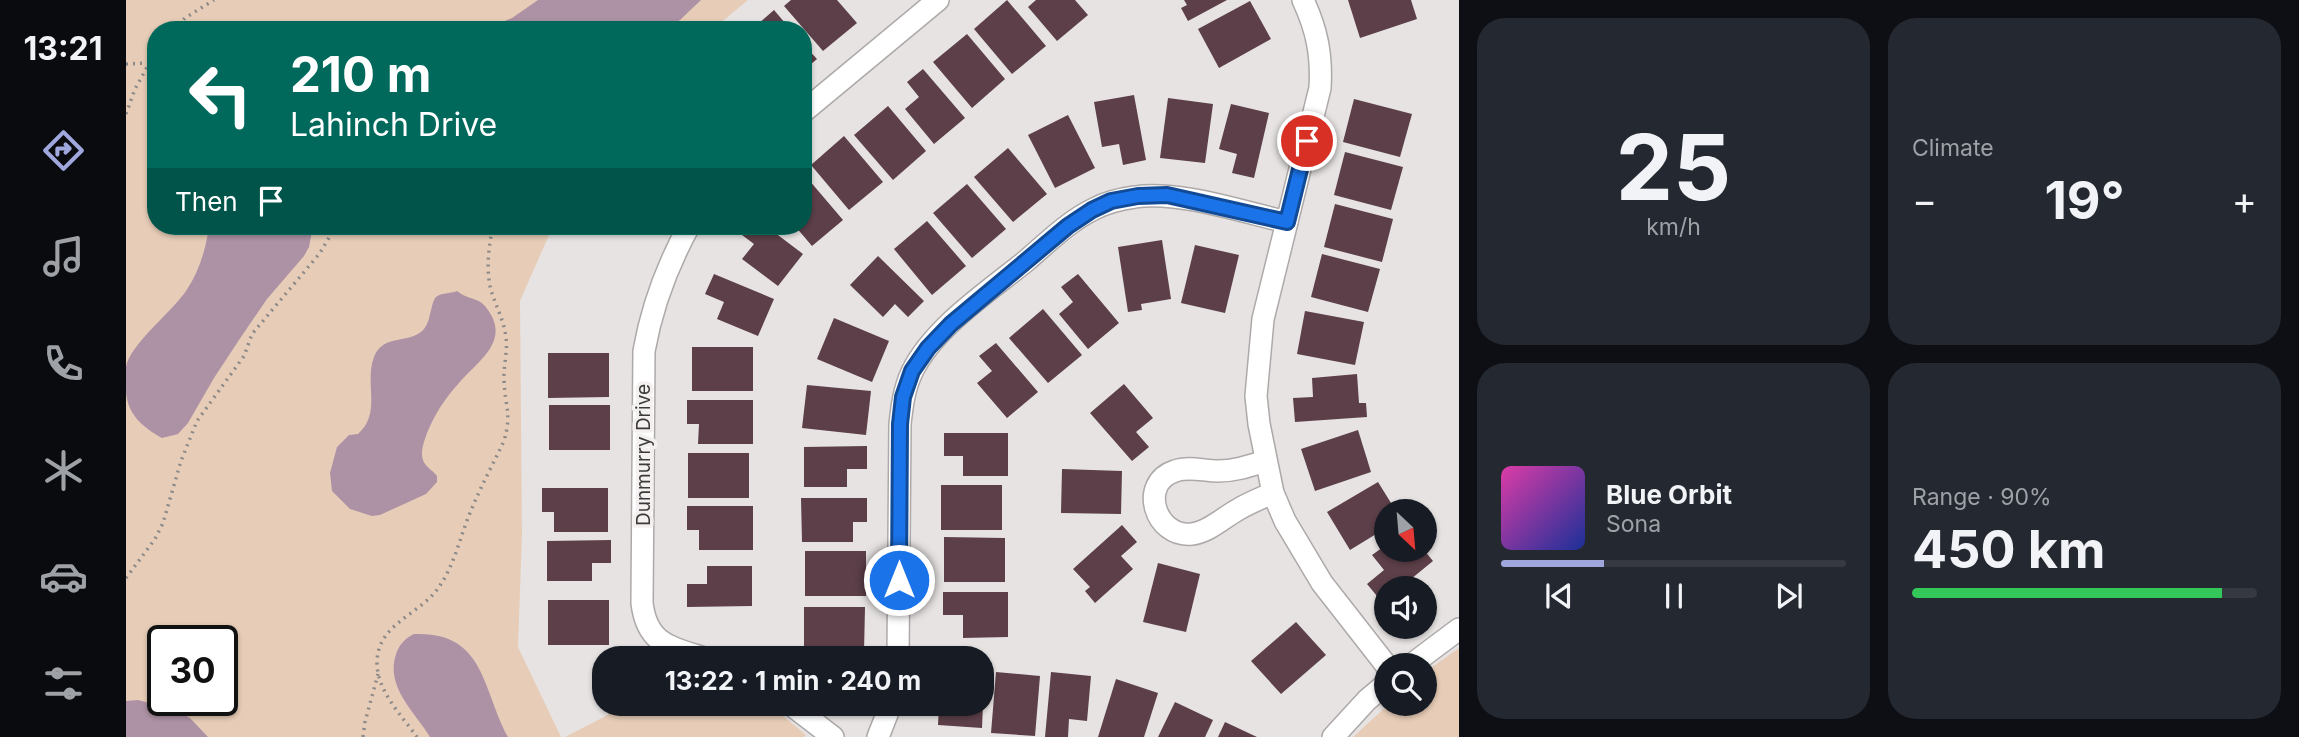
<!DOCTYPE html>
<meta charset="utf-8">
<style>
:root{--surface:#171b24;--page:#242831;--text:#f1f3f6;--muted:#9ea1a6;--line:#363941;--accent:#a0a7dd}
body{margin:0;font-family:Inter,sans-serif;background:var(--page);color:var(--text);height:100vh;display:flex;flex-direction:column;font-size:26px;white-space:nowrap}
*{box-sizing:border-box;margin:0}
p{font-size:23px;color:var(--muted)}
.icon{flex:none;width:38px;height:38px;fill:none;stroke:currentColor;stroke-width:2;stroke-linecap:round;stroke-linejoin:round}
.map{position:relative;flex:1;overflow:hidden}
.details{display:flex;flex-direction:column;gap:18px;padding:18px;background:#0d0f14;width:840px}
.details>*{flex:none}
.banner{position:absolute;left:21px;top:21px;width:665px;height:214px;border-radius:28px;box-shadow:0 2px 5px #0004;background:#00695c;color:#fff;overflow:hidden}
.needle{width:46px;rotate:154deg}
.buttons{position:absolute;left:1248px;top:499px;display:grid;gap:14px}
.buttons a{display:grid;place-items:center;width:63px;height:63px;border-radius:50%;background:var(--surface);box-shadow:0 2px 5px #0004;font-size:35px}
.speed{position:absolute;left:21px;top:625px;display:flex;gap:14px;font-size:35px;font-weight:700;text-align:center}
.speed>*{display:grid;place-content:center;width:91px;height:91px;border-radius:50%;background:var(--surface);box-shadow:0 2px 5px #0004;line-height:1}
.speed .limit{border:4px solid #111;border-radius:10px;background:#fff;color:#111}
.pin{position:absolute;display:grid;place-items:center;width:60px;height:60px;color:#fff;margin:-30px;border:4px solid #fff;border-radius:50%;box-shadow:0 2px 7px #0007}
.me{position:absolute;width:77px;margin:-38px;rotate:0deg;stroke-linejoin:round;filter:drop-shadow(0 0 5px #0008)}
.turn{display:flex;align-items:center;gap:24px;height:147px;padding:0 28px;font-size:32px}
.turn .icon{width:91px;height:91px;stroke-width:2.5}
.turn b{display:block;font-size:49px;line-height:60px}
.then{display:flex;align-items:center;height:66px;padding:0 28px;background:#0003;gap:14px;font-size:26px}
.big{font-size:52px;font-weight:700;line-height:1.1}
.details .tile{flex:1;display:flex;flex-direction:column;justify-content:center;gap:10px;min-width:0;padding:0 24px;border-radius:28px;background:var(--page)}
.details .dial{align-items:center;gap:0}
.dial b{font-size:91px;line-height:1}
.song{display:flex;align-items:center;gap:21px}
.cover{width:84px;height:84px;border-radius:10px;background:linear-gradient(135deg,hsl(320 70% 55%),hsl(230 70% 35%))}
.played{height:7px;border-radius:4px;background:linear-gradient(90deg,var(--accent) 30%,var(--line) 30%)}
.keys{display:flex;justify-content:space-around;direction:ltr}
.heat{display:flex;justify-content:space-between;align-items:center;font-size:38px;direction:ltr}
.charge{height:10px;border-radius:5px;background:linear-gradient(90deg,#34c759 90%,var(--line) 0)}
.details .tiles{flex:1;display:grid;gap:18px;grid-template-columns:repeat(2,1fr)}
.trip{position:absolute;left:466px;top:646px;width:402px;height:70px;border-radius:28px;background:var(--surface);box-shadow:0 2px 5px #0004;font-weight:700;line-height:70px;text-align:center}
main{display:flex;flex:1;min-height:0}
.menu{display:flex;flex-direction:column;width:126px;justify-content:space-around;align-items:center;background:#090b0e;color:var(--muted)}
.menu .icon{width:49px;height:49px}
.menu .current{color:var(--accent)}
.menu b{font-size:32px;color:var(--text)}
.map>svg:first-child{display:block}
</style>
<main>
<nav class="menu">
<b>13:21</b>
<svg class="icon current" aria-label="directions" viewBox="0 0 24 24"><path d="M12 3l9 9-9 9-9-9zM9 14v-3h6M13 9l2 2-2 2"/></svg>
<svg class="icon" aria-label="music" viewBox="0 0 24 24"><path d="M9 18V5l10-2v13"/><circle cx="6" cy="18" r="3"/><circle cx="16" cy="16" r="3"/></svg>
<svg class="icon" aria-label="phone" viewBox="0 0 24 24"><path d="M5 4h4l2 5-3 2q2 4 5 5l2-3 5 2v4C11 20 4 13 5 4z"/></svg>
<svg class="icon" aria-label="climate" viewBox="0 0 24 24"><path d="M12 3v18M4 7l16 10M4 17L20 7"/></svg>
<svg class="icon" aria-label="car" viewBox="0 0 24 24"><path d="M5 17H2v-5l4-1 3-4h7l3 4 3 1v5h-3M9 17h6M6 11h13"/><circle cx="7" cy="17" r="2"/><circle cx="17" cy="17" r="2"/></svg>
<svg class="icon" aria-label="filters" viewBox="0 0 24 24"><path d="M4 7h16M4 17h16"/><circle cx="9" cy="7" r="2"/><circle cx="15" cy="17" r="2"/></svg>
</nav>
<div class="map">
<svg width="1333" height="737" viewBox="0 0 1333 737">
<rect width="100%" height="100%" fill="#e7e3e3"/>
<g fill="#e7cdb7" fill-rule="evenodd">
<path d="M 0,0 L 622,0 L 586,30 L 30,30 L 30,226 L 427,226 L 394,301 L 396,535 L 392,647 L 435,737 L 0,737 ZM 37,640 L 96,640 L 96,700 L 37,700 Z"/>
<polygon points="1333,648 1333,737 1227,737 1263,704 1298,704 1299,672"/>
<polygon points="503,704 643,704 680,735 678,737 439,737"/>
</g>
<g fill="#ad92a5">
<polygon points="412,0 575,0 554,20 538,30 358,30 386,18"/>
<path d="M 83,226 L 187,226 L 183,247 L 178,256 L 141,299 L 113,340 L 88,378 L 62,423 L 52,434 L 36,438 C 16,427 0,413 0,389 C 0,382 0,374 0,367 C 4,344 46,312 60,291 C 73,272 80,249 83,226 Z"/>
<path d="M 331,291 C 340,299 351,297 359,306 C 387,340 353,360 333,383 C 319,398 309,414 301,433 C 298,442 294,451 297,460 C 299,467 307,470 311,476 L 311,482 L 300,494 L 254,515 L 246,516 L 224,509 L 206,491 L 204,473 L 211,447 L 223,435 L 232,434 C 256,413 238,383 248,357 C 257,333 284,345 298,329 C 305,320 304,307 309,298 C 315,292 324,294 331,291 Z"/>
<path d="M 288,634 C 359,631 356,689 382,737 L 304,737 C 289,712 259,687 270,654 C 273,645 279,638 288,634 Z"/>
<polygon points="12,700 50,710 64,718 82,737 0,737 0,701"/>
</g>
<g fill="#5c3f48">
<polygon points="665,0 711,0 731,23 697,51 658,6"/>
<polygon points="881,0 920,46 886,74 848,29"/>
<polygon points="910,0 949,0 962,15 931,41 902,7"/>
<polygon points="1058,0 1101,0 1062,21 1055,8 1061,5"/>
<polygon points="1222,0 1285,0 1291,19 1234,38"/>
<polygon points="1124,1 1145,39 1093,68 1072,29"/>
<polygon points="648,10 665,30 625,30"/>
<polygon points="841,34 879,79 846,108 807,62"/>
<polygon points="677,44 691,59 677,71"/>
<polygon points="797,69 839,118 808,144 779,109 793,97 781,82"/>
<polygon points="1008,95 1020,160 997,165 993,144 976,147 968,102"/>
<polygon points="1042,98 1087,104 1079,163 1034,158"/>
<polygon points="1228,99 1286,114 1274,157 1217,142"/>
<polygon points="1105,104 1143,113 1128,178 1106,173 1111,154 1093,149"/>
<polygon points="762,106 800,151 767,180 728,135"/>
<polygon points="942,115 969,168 929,188 902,135"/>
<polygon points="718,136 757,182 723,210 685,165"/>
<polygon points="882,148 921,194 887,222 848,177"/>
<polygon points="1219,152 1277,167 1265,210 1208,195"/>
<polygon points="677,173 717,220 686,246 669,226 677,226"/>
<polygon points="841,184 880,229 846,258 807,213"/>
<polygon points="1209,204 1267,219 1256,262 1198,247"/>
<polygon points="801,221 840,266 806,295 768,249"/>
<polygon points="617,226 640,226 677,254 652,286 616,259 628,244 612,232"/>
<polygon points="1036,240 1045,299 1015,304 1016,310 1002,312 992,247"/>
<polygon points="1069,245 1113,255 1099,313 1055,303"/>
<polygon points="1196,254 1254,269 1242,312 1185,297"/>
<polygon points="752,256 798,301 782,317 769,304 757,317 724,285"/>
<polygon points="588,274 648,299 632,336 591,319 598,302 579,294"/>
<polygon points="952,274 993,323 962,349 933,314 947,302 935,287"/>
<polygon points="917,309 956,355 922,383 883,338"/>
<polygon points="1179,311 1238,322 1229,365 1171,354"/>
<polygon points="708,318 763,341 746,382 691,359"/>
<polygon points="870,343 912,392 881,418 851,383 866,371 853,356"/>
<rect x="566" y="347" width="61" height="44"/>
<polygon points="422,353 483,353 483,397 422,398"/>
<polygon points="1231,374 1233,403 1240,403 1241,417 1169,422 1167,398 1187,397 1186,378"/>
<polygon points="998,384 1027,418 1010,432 1023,447 1006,461 964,413"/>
<polygon points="681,385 745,391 740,435 676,428"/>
<polygon points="561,400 627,400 627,444 572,444 573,424 561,424"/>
<rect x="423" y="405" width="61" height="45"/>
<polygon points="1232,430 1245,472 1189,491 1175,449"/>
<polygon points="818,433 882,433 882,476 837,476 837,456 818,456"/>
<polygon points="741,446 741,469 721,469 721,487 678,487 678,447"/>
<rect x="562" y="453" width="61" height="45"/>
<polygon points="936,469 996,471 995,514 935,513"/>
<polygon points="1252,482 1270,511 1260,511 1260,528 1224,550 1201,512"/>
<rect x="815" y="485" width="61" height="45"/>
<polygon points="416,488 482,488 482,532 428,532 428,512 416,512"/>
<polygon points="675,498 741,498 741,522 727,522 727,542 676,542"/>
<polygon points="561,506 627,506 627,550 573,550 573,530 561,530"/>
<polygon points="996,525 1011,542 995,556 1007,569 969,603 959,591 964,587 947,569"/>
<polygon points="818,537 879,538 879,582 818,582"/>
<polygon points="485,540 485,563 466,563 466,581 421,581 421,541"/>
<polygon points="1260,545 1260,550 1298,550 1307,561 1274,588 1260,588 1260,599 1256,602 1241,584 1258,570 1246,555"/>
<rect x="679" y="551" width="61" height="45"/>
<polygon points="1032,563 1074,574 1060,632 1017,622"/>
<polygon points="581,566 626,566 626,606 561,607 561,584 581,584"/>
<polygon points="817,592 882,592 882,637 837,638 837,615 817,615"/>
<rect x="422" y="600" width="61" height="45"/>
<polygon points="678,607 739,607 738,652 678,652"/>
<polygon points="1170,622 1200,655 1155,694 1125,661"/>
<polygon points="856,668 860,668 858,698 856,698"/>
<polygon points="870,672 914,676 909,736 865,733"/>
<polygon points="925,672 965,676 961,721 943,719 942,737 919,737"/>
<polygon points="990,679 1032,693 1018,737 972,737"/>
<polygon points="1049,702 1087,720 1079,737 1032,737"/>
<polygon points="813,704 857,704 856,728 812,725"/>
<polygon points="1099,722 1131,737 1092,737"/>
</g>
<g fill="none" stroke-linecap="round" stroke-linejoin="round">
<defs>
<g id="minor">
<path d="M 1177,0 C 1191,30 1196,55 1194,88 L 1137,319 L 1130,396 L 1133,424 L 1147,493 L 1159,521 L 1196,583 L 1260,665"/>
<polyline points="677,112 812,0"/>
<path d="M 563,226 C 541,266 526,306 518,351 L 516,603 C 521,644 544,647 578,658"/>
<path d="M 1139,461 C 1123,466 1109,471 1092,471 C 1078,471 1063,466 1049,471 C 1012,483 1029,538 1066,534 C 1083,532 1098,517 1113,509 C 1123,503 1135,498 1147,493"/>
<path d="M 772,658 L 774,424 C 776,406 778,389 786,372 C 807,328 863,291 900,261 C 921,243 943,221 968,209 C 981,202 994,199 1009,197 C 1051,190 1117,212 1161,222"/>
<polyline points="1285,665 1333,629"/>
<polyline points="664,704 707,737"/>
<polyline points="752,737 765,704"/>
<polyline points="1207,737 1241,700 1260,684"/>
</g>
</defs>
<use href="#minor" stroke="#aea9a9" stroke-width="24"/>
<g stroke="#8c8989" stroke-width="3.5" stroke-dasharray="2 5" stroke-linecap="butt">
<polyline points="48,30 59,18 88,0"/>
<polyline points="0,64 22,63"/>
<polyline points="0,114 9,89 30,51"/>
<polyline points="0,578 29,539 37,523 55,461 71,421 118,356 126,334 194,253 210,226"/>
<polyline points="237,737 239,722 252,674"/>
<path d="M 291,737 C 276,716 251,691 251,663 C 251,625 290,616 310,591 C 327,569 332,544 342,518 C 352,492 366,466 378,441 C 386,413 379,407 378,381 C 377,367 382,352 380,338 C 378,319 368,303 364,286 C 360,266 363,245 367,226"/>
</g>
<use href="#minor" stroke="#fff" stroke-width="21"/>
</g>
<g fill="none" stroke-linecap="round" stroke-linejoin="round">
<defs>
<polyline id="route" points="773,580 774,424 777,397 786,371 802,348 825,324 942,226 966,210 985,201 1012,196 1041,195 1161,222 1181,141"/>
</defs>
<use href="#route" stroke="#114b97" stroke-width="18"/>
<use href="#route" stroke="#1a73e8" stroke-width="12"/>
</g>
<g text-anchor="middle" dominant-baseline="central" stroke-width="7" stroke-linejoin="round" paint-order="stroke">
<g font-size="19" fill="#3b3a3a" stroke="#f5f0f0">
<text transform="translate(517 455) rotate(-90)">Dunmurry Drive</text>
</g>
</g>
</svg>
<div class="buttons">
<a><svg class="needle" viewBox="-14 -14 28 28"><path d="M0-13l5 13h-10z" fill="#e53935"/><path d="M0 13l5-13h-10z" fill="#9ea1a6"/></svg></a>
<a><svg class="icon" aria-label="sound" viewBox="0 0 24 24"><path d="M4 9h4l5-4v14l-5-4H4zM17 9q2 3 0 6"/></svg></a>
<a><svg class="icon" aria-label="search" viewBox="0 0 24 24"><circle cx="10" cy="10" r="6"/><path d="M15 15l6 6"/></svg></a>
</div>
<div class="speed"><div class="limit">30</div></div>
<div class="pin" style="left:1181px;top:141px;background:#d93025"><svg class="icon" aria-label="arrive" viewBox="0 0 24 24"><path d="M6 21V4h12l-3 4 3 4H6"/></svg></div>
<svg class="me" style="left:773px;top:580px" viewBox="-20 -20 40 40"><circle r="17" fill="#1a73e8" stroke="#fff" stroke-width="3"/><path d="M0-11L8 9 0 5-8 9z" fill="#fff"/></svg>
<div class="trip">13:22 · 1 min · 240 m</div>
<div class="banner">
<div class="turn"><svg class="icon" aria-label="left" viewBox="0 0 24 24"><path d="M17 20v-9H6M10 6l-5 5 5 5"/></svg><div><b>210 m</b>Lahinch Drive</div></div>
<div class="then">Then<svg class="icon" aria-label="arrive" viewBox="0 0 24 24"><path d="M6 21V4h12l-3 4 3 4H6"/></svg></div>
</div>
</div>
<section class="details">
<div class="tiles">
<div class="tile dial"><b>25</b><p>km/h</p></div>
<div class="tile"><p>Climate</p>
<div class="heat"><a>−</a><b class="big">19°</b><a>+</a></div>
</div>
<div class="tile">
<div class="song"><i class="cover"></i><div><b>Blue Orbit</b><p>Sona</p></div></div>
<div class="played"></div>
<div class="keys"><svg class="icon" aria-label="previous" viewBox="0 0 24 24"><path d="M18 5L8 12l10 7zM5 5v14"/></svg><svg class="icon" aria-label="pause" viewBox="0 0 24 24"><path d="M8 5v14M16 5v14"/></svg><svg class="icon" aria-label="next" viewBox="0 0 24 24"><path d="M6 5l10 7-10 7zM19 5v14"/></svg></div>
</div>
<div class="tile"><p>Range · 90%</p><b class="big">450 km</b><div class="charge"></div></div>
</div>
</section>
</main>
